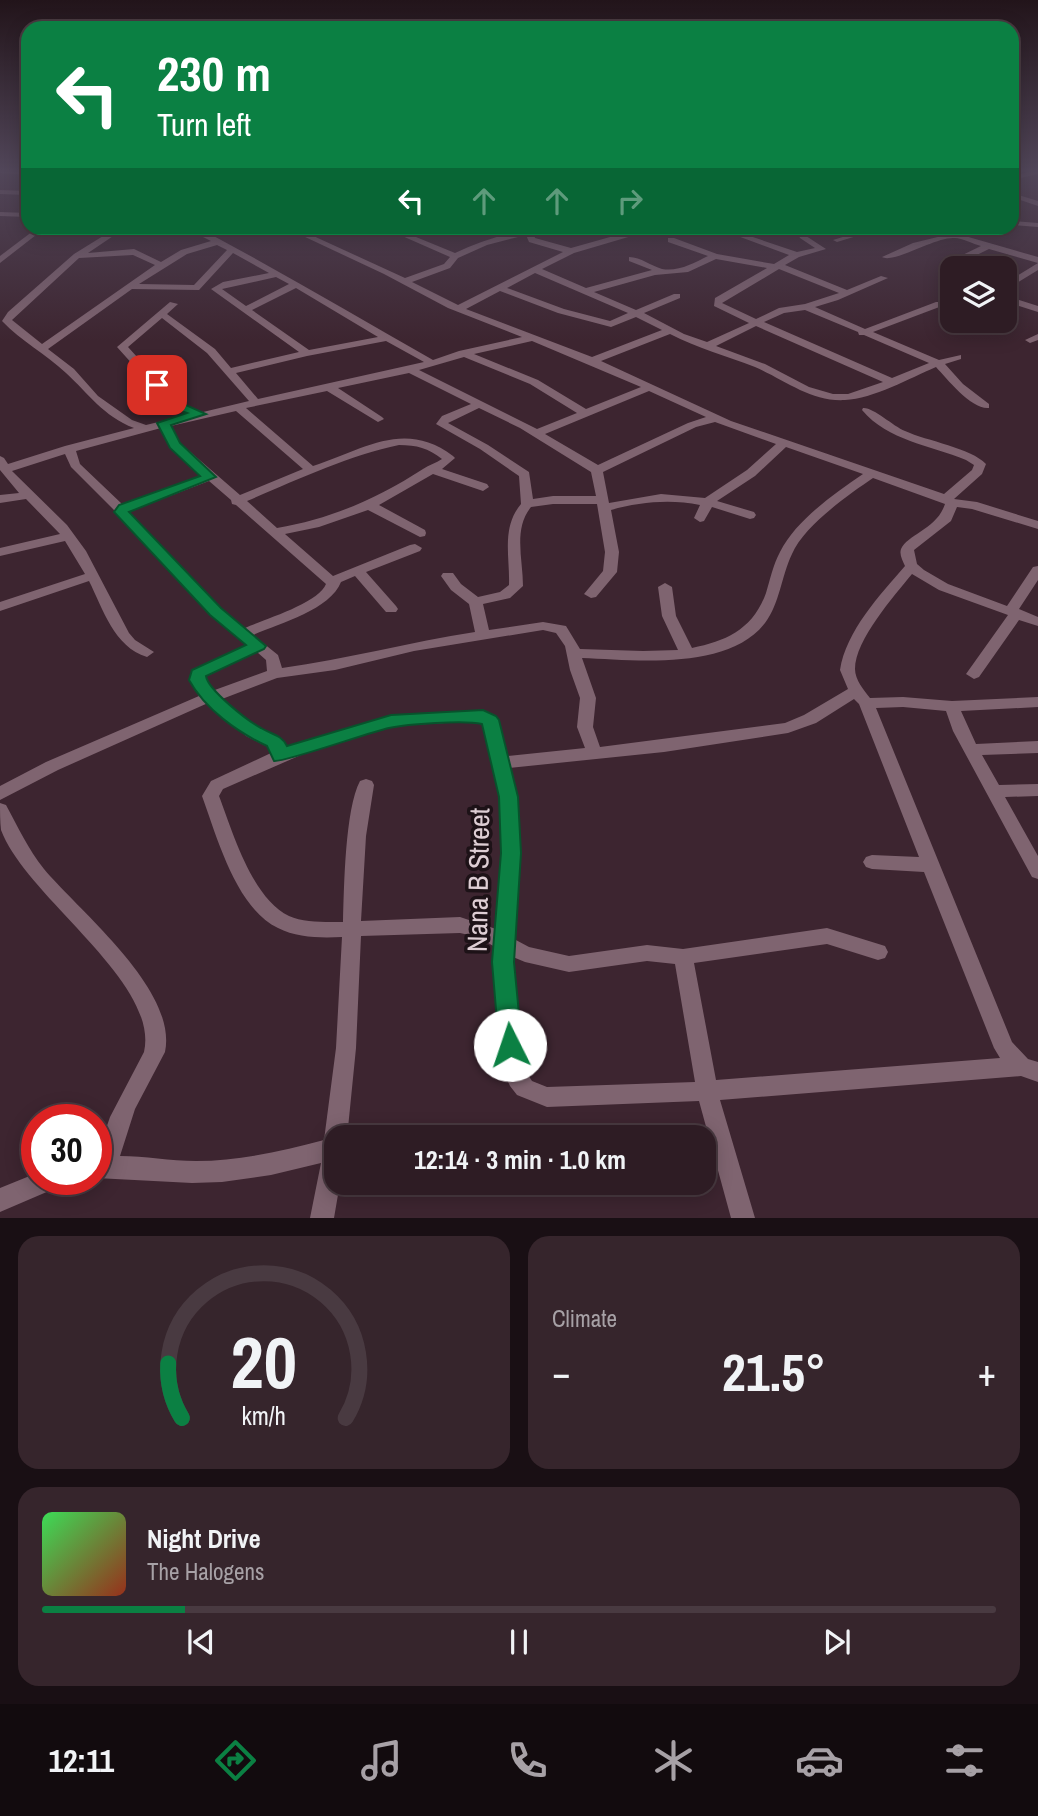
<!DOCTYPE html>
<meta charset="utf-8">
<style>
:root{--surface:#2e1c24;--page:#36252c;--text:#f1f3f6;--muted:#a7a1a6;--line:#493a41;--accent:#0b8043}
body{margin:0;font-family:"Archivo Narrow",sans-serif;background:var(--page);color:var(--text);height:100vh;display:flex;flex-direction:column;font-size:26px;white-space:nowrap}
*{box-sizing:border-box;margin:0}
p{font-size:23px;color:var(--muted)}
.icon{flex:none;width:38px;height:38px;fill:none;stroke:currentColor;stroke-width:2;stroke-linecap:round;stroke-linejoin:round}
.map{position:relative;height:1218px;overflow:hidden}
.side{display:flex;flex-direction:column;gap:18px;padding:18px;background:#190f14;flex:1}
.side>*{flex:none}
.banner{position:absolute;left:21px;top:21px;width:998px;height:214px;border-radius:21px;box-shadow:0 4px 18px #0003,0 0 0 2px var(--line);background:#0b8043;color:#fff;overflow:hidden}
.tools{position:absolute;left:940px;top:256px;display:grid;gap:14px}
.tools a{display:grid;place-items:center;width:77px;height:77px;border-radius:14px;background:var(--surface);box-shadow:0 4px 18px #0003,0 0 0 2px var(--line);font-size:35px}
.speed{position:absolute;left:21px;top:1104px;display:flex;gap:14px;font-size:35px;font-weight:700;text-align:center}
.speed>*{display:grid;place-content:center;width:91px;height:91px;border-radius:50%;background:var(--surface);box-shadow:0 4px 18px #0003,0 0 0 2px var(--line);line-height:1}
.speed .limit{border:10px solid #d22;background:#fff;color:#111}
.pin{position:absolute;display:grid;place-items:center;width:60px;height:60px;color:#fff;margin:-30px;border-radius:14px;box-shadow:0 4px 10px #0006}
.me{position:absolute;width:77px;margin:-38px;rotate:356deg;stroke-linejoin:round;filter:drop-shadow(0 0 5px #0008)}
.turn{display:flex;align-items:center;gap:24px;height:147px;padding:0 21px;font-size:32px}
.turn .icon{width:91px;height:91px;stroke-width:2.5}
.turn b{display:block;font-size:49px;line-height:60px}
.lanes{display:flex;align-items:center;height:66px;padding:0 21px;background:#0003;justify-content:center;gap:35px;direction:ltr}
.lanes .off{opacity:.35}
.big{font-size:52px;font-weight:700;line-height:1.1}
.side .widget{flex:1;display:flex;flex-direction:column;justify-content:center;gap:10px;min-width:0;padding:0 24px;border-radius:21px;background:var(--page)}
.side .dial{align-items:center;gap:0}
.dial svg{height:182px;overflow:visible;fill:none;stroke:var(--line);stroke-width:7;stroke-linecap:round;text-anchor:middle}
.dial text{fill:var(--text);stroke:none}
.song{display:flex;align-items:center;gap:21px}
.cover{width:84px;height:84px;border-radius:10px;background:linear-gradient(135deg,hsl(130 70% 55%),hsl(10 70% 35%))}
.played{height:7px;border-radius:4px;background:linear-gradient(90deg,var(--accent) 15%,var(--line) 15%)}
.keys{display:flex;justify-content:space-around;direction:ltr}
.heat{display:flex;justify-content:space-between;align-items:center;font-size:38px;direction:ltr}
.side .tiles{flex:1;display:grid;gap:18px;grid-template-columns:1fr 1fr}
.widget:last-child{grid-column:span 2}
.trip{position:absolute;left:324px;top:1125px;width:392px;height:70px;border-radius:21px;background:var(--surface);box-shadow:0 4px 18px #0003,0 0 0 2px var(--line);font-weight:700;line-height:70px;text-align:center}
.tabs{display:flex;height:112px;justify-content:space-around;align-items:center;background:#120b0e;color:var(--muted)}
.tabs .icon{width:49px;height:49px}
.tabs .on{color:var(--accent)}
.tabs b{font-size:32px;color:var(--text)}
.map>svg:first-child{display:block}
</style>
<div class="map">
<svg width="1038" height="1218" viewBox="0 0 1038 1218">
<rect width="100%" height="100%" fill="#3d2530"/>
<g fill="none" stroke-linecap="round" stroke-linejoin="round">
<g fill="#7f6470" fill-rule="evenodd">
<polygon points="0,170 28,171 28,175 0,173"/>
<polygon points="1038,170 1038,174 1012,180 1012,176"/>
<polygon points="0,190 28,191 28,195 0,194"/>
<polygon points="1012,193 1038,201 1038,206 1012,197"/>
<polygon points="0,212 28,213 28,217 0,216"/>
<polygon points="1012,221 1038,223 1038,227 1012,225"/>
<polygon points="37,228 45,228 0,263 0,256"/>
<path d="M 116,228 L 125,228 L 88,253 L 134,249 L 161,262 L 181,250 L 211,241 L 199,235 L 199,231 L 230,228 L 229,230 L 210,234 C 285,274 359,318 433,360 L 459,351 L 522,337 L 448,308 L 384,274 L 286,228 L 296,228 L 405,278 L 444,264 L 450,257 L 384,228 L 394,228 L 409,234 L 427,228 L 437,228 L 416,237 L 455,253 C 487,238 520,228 557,228 L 551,231 L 534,234 L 535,238 L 571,248 L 642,228 L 653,228 L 652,230 L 574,253 L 542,269 L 586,288 L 652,270 L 629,261 L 629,257 C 641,257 651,266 662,269 C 678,272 694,263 708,256 L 668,242 L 668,238 L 674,238 L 717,254 L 774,264 L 789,255 L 716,228 L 726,228 L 797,252 L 815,248 L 800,238 L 799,236 L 803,234 L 826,249 L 799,257 L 785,265 L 847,290 L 881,276 L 888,278 L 838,300 L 815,307 L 865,329 L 936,302 L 942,302 L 942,306 L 873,332 L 939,360 L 961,355 L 961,359 L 945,364 L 963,384 L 989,404 L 989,408 C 972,410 947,379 936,367 C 910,378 873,399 845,400 C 811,402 785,380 755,367 C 727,356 697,348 670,334 L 601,361 L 731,421 L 944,494 L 972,470 L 974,465 L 966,460 C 930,445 888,441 862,410 L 863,408 C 873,407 893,426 905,431 C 927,441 971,448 986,464 L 982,474 L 954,499 L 977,502 L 1038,521 L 1038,529 L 972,509 L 957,507 L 951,521 L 914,550 L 917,564 L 924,570 L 948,584 L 1007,606 L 1033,567 L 1038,566 L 1038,580 L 1019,609 L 1038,617 L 1038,626 L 1019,620 L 979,677 L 974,679 L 966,674 L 1008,615 L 939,590 L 912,574 C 894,596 855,640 855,669 C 855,680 864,690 870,698 L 903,697 L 952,701 L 1038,697 L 1038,707 L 961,711 L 976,744 L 1038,741 L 1038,753 L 982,755 L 999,785 L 1038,784 L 1038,796 L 1005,797 L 1038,856 L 1038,879 L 1032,877 L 953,731 L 946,711 L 903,707 L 876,708 L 1012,1042 L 1028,1059 L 1038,1062 L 1038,1082 L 1021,1076 L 720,1100 L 755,1218 L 731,1218 L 699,1101 L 547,1107 L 517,1095 L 510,1086 L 501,1067 L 493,962 L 495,947 L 478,937 L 460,933 L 361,936 L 356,1048 L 347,1138 L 336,1138 L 336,1183 L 340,1183 L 334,1218 L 310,1218 L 321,1163 L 271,1175 L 222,1182 L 192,1183 L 96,1178 L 96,1158 L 110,1117 L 144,1052 C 160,982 26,897 1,830 C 0,822 0,811 0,803 L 6,805 C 18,827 28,849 44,869 C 80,912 178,990 165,1052 L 135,1109 L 120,1156 C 145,1156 170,1161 196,1161 C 240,1161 282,1151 324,1140 L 336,1048 L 342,937 C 322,938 297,938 278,928 C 236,908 217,837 202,796 L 211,781 L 271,753 L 270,748 L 246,736 L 208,703 L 58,770 L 0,800 L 0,786 L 46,762 L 199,696 L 189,680 L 193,670 L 248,645 L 211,614 L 115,511 L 71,467 L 65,454 L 12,471 L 67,525 L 86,551 L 129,633 L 135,640 L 154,652 L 147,657 C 114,647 103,609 89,581 L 0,611 L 0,602 L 85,574 L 65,541 L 0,556 L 0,548 L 60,534 L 26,499 L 0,503 L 0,495 L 19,493 L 0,470 L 0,456 L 4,458 L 8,464 L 65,446 L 134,428 C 103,416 89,394 66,373 C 46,354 21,341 2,321 L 8,312 L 74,254 ZM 526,235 L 529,242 L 563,252 L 458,305 L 412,282 L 450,268 L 458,258 L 487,245 ZM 217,245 L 227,250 L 194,285 L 139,284 L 187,254 ZM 233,253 L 269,273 L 223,282 L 211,289 L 299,352 L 231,368 L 215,349 L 167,314 L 178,304 L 170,302 L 117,347 L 171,407 L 191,414 L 146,425 L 132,420 L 98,396 L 74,369 L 48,349 L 132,289 L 199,290 ZM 133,255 L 155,265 L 42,344 L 12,320 L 79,258 ZM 716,259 L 767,268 L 715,298 L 714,306 L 749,323 L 707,342 L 684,334 L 644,313 L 680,298 L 680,294 L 674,294 L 636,310 L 594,292 L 655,275 L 688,272 ZM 779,269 L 839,293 L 805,304 L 779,308 L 756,319 L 722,303 ZM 535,273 L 628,313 L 610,321 L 564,309 L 507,288 ZM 276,277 L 289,284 L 246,306 L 222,289 ZM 296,288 L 378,337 L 309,350 L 252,310 ZM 500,291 L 558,313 L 611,327 L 636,317 L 662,330 L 592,357 L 466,309 ZM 805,310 L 858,332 L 859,335 L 864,335 L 929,363 L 892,378 L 764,322 L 784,313 ZM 162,318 L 207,353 L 249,401 L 203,412 L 179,403 L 128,347 ZM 756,326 L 883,382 L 848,394 L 833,394 L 809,387 L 765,364 L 716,346 ZM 386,341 L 424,362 L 258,399 L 236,373 L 307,356 ZM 532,341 L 641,387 L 586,409 L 538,380 L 474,354 ZM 464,357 L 530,384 L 577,413 L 537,429 L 419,370 ZM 409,373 L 471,404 L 442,416 L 436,424 L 480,449 L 519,476 L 521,504 C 501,528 510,556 509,585 L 500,592 L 478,597 L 461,584 L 453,573 L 443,573 L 441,576 L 451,590 L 469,604 L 475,632 C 410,642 347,659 282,668 L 278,655 L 253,635 C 280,623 330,610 341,582 L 355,576 L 386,612 L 396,612 L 398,609 L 396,606 L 366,572 L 420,551 L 422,548 L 415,544 L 410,545 L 333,576 L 285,534 L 319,527 L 368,510 L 420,537 L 425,536 L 426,533 L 425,530 L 379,505 L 433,474 L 483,491 L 489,487 L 487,484 L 442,469 L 455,458 L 453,456 C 404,419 363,450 313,466 L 246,408 L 327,391 L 378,422 L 384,419 L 382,417 L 338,388 ZM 649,391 L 706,417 L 688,423 L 598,465 L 545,434 ZM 479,408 L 520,428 L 591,472 L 596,496 L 553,496 L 533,499 L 529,472 L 488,445 L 448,423 ZM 236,411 L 303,469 L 240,495 L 180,443 L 171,426 ZM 715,422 L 776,444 L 747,470 L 705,498 L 661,494 L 609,503 L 603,472 L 696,427 ZM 161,428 L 171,447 L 203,475 L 122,504 L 80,464 L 76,451 ZM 399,445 C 417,445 428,448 442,459 C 436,463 429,465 423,469 C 378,498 331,519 277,528 L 247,501 C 294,481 350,455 399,445 ZM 786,447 L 863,474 C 834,494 796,520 780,552 C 773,565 770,580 766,593 C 753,629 727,641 692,648 L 676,616 L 672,587 L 665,583 L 658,587 L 662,616 L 678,650 L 643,651 L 580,649 L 566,626 L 543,622 L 489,630 L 483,604 L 510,598 L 523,586 C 523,560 513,529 531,507 L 553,504 L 597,504 L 605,552 L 603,571 L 584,594 L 591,598 L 596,597 L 617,572 L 619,552 L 611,510 C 640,502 670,499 700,505 L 694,518 L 700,522 L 704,521 L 712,507 L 750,519 L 754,518 L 756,515 L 754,512 L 717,501 L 755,476 ZM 873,478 L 945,504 C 937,529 908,534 901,549 C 899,555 903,561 905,566 C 880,595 846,631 840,670 L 848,689 L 804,715 L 785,723 L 600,747 L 593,727 L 596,698 L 582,658 C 635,660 728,671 765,623 C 780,603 781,577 792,554 C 804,526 848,495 873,478 ZM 209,481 L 231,500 L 232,504 L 236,505 L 326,584 C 319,603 265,619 245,628 L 221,608 L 128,512 ZM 543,630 L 556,633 L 565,646 L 570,670 L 580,698 L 577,727 L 585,748 L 507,756 C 502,739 502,717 483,711 L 391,716 L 286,747 L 284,741 L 258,728 L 222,699 L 277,678 L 335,670 L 414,651 ZM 257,652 L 266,660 L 267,671 L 212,691 C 208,687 204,682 205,676 ZM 854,699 L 859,704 L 919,857 L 872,855 L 866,857 L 863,862 L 866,867 L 872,869 L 924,872 L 994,1048 L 1000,1058 L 716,1080 L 694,963 L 827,944 L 878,960 L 885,958 L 888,952 L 885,946 L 827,928 L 683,949 L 647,945 L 569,956 L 529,947 L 514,939 C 518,881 523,825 509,768 L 664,752 L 788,733 L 816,723 ZM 480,721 L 483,724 L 500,797 L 502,853 L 496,929 L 460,917 L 361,921 L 366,836 L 374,785 L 372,781 L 366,779 L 360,781 C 345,809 344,888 343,922 C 326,922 304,923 289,916 C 252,898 233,833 219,796 L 223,789 L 317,748 L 391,726 ZM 513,957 L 525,962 L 569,972 L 647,961 L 675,964 L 695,1082 L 547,1087 L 532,1081 L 523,1067 Z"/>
<polygon points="872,228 883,228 837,242 833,240"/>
<path d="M 942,228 L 951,228 L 965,236 L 1038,257 L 1038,263 L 989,249 L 950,268 L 944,268 L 944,264 L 981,246 C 973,244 962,238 955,238 C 936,236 894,264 882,257 L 913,243 L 950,234 Z"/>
<polygon points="1038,263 1038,270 1004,291 1004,284"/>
<polygon points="943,283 952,284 952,290 943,287"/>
<polygon points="1004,295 1038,306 1038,312 1004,301"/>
<polygon points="1038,334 1038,340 1030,343 1025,340"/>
<polygon points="37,1173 37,1180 59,1180 56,1188 0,1212 0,1188"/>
</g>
</g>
<linearGradient id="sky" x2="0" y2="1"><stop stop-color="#22141a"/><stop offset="0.5" stop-color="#514659"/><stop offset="1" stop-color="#514659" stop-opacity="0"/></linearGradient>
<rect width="1038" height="341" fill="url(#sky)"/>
<path fill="#0b8043" stroke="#07532c" stroke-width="2" d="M 157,381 L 161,382 L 179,402 L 206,414 L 171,425 L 180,443 L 216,477 L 129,512 L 221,608 L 266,646 L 264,649 L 206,676 C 208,690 248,721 261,728 C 271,734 282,735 287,746 L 391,715 L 483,710 L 496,716 L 499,720 L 518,797 L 521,853 L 514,962 L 522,1045 L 519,1053 L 510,1056 L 502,1053 L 499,1045 L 492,962 L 501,853 L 499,797 L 482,724 C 464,720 408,724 389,728 C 370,732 283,763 274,761 L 267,746 C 237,732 205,709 189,680 L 192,670 L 246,645 L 210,615 L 114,512 L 119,505 L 200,476 L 170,448 L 157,423 L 187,413 L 170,407 L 151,385 Z"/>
<g text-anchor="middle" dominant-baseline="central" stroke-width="7" stroke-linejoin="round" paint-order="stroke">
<g font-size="28" fill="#deced4" stroke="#1d1217">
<text transform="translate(478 880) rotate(-89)">Nana B Street</text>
</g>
</g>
</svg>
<div class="tools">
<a><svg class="icon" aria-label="layers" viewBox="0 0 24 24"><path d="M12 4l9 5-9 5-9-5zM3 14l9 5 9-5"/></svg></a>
</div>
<div class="speed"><div class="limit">30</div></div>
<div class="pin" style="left:157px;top:385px;background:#d93025"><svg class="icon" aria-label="arrive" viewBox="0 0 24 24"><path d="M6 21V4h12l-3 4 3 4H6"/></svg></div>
<svg class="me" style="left:510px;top:1045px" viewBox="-20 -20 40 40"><circle r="19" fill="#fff"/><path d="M0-13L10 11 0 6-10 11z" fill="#0b8043"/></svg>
<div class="trip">12:14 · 3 min · 1.0 km</div>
<div class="banner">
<div class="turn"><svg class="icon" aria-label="left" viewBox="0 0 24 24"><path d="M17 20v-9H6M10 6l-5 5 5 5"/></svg><div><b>230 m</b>Turn left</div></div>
<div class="lanes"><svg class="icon" aria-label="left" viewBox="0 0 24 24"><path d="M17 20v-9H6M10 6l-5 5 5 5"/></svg><svg class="icon off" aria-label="ahead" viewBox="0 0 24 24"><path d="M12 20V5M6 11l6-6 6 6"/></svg><svg class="icon off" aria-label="ahead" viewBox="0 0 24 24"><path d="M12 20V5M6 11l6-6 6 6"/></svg><svg class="icon off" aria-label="right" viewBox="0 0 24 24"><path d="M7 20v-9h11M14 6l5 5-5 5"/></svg></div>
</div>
</div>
<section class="side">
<div class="tiles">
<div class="widget dial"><svg viewBox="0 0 100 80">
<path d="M14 69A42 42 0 1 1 86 69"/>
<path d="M14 69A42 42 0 0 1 8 45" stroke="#0b8043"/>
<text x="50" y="56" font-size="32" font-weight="700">20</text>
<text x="50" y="72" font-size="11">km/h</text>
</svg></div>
<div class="widget"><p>Climate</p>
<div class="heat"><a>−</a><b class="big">21.5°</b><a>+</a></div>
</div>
<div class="widget">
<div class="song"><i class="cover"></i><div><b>Night Drive</b><p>The Halogens</p></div></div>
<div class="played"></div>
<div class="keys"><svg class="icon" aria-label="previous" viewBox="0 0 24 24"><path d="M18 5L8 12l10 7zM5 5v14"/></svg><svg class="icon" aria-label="pause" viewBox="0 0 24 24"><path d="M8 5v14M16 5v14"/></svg><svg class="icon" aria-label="next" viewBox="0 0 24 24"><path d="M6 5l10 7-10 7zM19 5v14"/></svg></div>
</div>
</div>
</section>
<nav class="tabs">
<b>12:11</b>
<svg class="icon on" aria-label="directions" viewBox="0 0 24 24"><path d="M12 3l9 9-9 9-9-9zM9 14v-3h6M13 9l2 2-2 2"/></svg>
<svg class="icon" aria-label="music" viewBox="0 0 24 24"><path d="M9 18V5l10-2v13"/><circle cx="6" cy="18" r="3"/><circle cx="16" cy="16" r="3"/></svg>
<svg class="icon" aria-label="phone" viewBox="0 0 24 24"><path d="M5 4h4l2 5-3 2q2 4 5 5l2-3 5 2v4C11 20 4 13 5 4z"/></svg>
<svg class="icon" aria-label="climate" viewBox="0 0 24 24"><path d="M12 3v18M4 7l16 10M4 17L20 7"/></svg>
<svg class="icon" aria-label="car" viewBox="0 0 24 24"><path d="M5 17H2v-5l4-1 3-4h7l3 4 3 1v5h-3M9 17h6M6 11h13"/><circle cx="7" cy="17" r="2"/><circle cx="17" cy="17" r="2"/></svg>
<svg class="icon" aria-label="filters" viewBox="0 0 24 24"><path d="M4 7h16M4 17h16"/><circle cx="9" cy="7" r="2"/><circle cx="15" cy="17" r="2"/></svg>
</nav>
